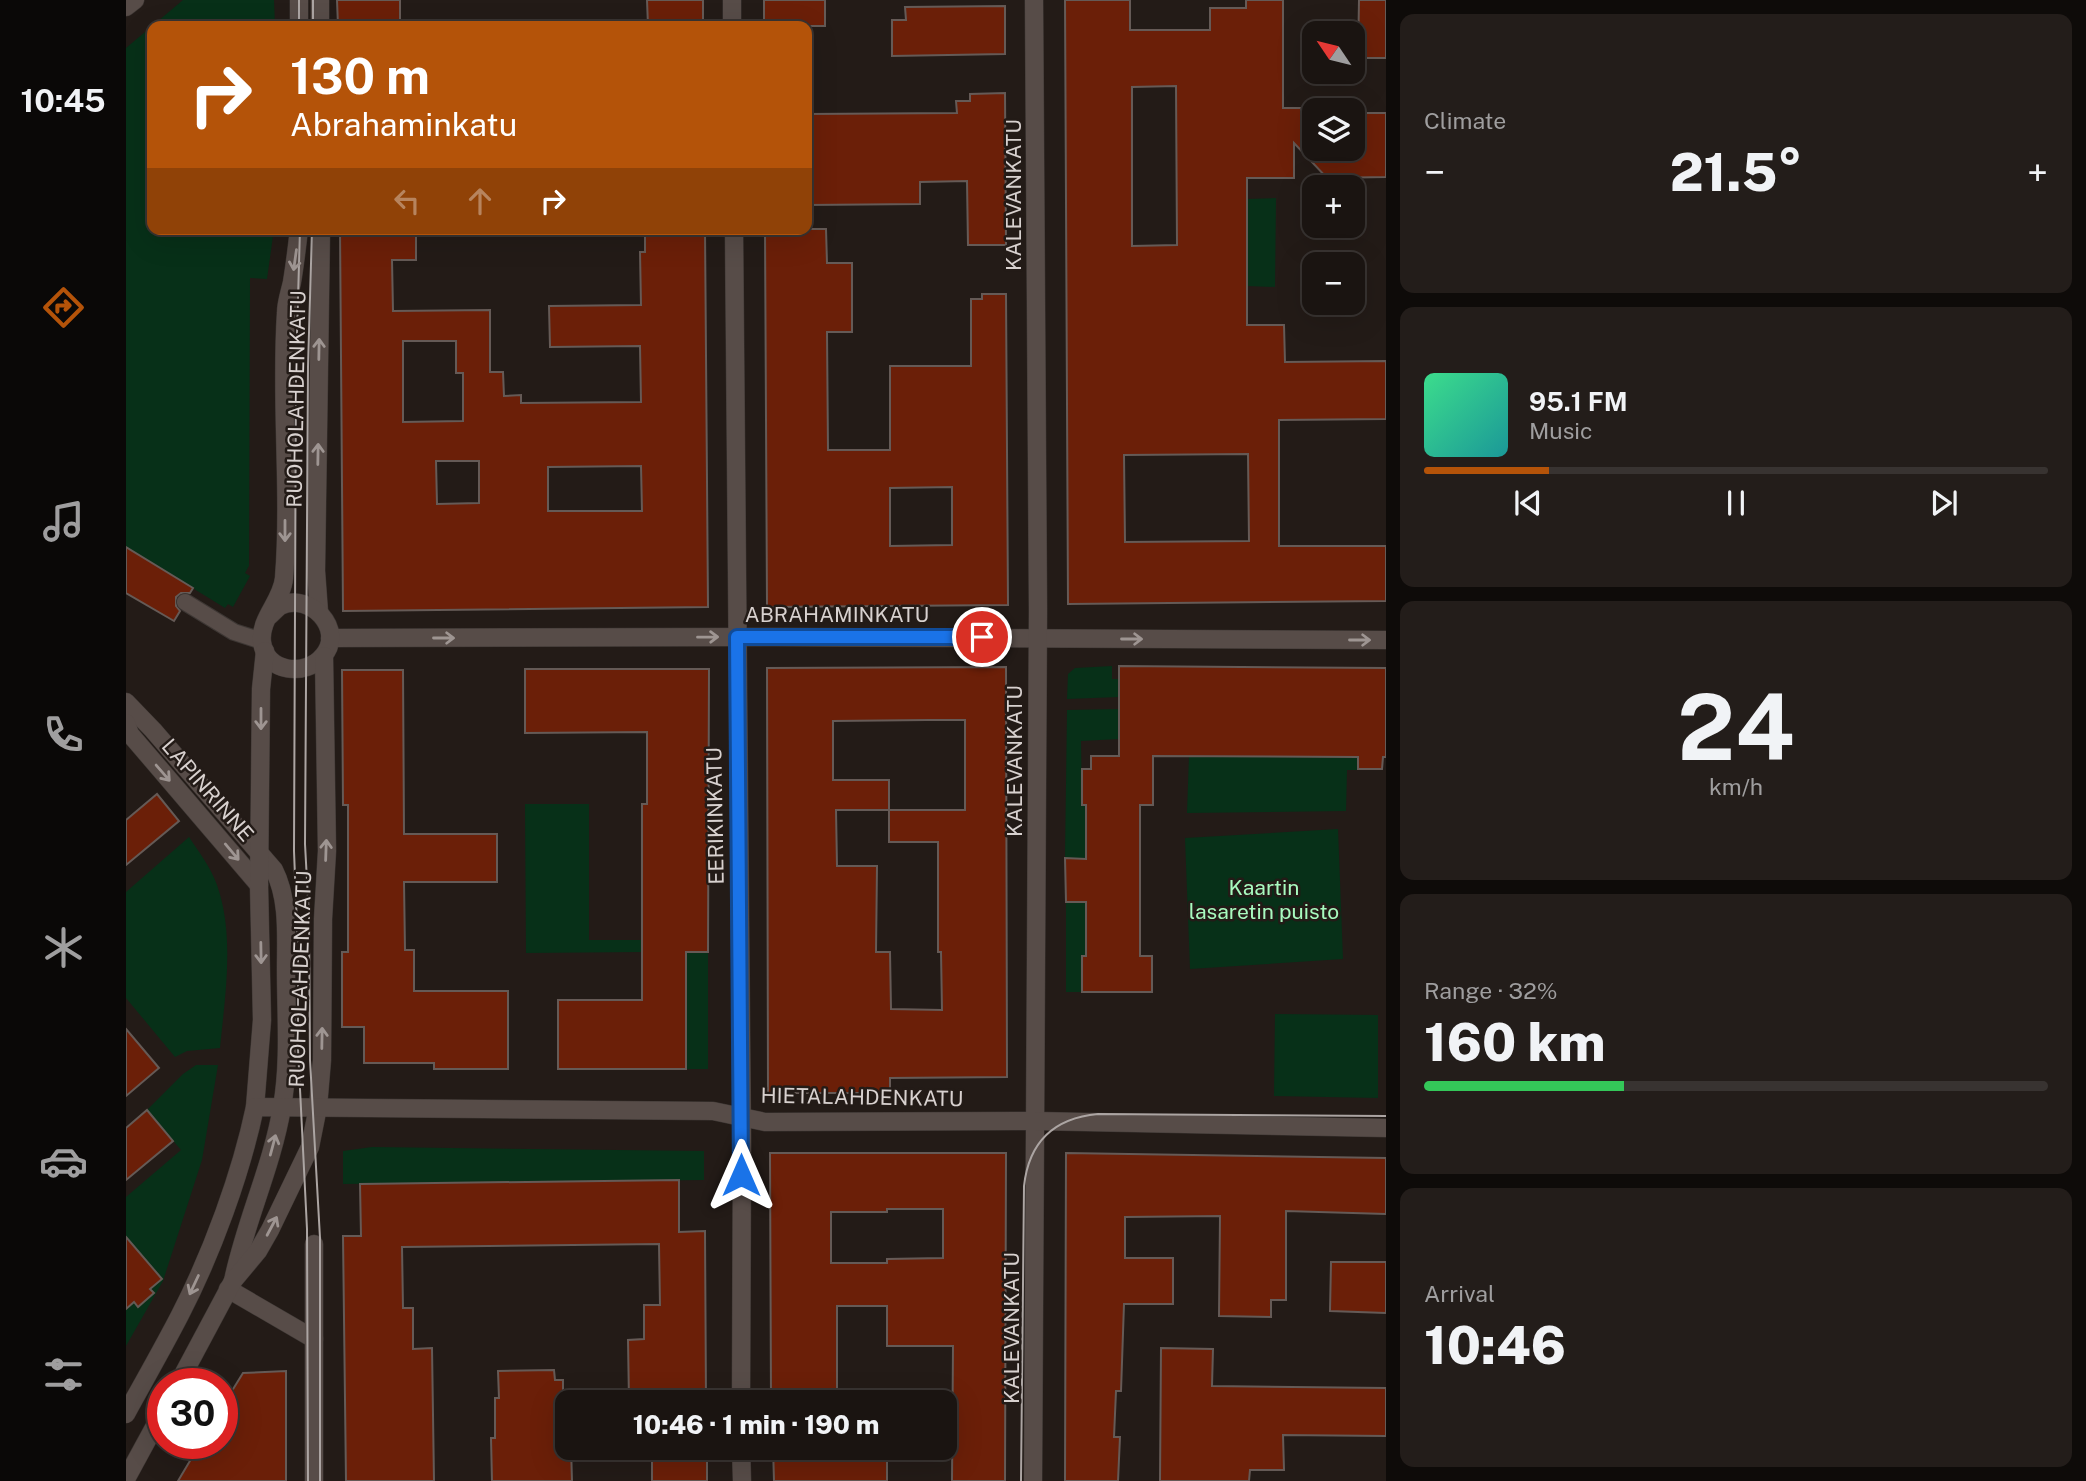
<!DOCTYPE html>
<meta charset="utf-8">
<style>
:root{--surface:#1a1411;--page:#231d1a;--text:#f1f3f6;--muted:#9f9e9f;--line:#383331;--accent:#b45309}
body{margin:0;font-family:"Public Sans",sans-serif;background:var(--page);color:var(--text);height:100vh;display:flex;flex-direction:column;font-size:26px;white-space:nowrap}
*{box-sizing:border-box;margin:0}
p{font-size:23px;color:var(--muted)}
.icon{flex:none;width:38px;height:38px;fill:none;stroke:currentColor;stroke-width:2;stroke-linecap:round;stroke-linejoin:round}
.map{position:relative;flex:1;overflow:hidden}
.details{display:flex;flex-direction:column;gap:14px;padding:14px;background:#0e0b09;width:700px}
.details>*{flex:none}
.guide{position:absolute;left:21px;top:21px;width:665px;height:214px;border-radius:14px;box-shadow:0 7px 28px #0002,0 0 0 2px var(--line);background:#b45309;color:#fff;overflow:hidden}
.needle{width:46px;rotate:305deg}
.buttons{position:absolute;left:1176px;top:21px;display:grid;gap:14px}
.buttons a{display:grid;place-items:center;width:63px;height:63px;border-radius:14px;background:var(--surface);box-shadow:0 7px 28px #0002,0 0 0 2px var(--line);font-size:35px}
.speed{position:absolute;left:21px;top:1368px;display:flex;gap:14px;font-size:35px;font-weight:700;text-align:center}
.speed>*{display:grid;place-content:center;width:91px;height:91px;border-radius:50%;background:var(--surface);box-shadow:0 7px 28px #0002,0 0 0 2px var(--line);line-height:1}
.speed .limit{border:10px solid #d22;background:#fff;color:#111}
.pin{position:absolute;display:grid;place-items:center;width:60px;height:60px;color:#fff;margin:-30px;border:4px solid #fff;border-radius:50%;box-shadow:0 2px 7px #0007}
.me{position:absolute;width:77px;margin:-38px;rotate:0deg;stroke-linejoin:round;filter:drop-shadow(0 0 5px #0008)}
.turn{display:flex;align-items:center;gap:24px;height:147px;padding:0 28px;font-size:32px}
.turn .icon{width:91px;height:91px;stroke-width:2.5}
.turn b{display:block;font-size:49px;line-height:60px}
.lanes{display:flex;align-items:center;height:66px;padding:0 28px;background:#0003;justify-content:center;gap:35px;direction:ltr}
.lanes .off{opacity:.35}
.big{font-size:52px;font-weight:800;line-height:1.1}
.details .widget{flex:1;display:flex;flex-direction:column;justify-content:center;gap:10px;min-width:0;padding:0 24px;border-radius:14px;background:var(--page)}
.details .dial{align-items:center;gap:0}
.dial b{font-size:91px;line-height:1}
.song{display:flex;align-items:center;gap:21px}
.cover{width:84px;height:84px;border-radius:10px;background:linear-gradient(135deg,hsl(150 70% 55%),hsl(180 70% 35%))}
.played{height:7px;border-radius:4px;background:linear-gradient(90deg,var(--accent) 20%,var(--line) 20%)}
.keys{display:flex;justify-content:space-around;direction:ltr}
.heat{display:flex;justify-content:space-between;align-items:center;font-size:38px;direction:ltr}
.charge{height:10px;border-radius:5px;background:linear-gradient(90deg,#34c759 32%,var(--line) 0)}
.trip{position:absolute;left:429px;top:1390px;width:402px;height:70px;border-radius:14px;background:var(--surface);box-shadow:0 7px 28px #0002,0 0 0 2px var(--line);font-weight:800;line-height:70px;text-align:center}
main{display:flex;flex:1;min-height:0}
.dock{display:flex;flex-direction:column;width:126px;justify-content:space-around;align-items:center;background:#0a0807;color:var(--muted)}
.dock .icon{width:49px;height:49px}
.dock .active{color:var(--accent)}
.dock b{font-size:32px;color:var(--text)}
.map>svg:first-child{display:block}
</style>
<main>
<nav class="dock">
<b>10:45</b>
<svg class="icon active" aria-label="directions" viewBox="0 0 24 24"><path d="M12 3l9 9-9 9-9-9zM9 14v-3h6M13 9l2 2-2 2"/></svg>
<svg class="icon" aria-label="music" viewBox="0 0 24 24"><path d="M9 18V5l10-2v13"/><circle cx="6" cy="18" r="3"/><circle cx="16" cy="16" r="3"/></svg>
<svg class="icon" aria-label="phone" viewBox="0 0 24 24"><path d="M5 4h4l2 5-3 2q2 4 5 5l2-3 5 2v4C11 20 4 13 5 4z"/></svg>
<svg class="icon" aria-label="climate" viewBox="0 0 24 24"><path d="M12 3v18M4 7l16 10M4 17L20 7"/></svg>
<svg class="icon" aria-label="car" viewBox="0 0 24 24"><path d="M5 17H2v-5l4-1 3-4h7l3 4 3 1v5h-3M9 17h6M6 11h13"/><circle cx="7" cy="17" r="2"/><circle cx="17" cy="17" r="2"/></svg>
<svg class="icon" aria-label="filters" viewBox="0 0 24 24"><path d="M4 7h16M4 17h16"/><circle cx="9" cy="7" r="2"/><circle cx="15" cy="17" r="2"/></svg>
</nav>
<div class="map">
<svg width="1260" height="1481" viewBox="0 0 1260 1481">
<rect width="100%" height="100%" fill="#231b17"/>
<g fill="#073018">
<polygon points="57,0 148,0 149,26 26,26 26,229 148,229 141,279 124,278 123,566 119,573 124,576 107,607 102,604 99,608 0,547 0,48"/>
<polygon points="1150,198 1149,287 1121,286 1121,199"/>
<polygon points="986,666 986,679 993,679 993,697 941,699 942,674 949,668"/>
<polygon points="993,709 993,739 955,741 956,804 960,805 960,859 939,859 941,710"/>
<polygon points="1063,756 1232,757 1232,770 1221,770 1220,811 1061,813"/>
<polygon points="399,804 463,804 463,940 516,940 516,952 400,953"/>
<polygon points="1212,829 1217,959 1064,969 1059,838"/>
<path d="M 63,837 C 73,852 85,868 91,885 C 109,936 99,996 94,1048 L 61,1051 L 49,1057 L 0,998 L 0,892 Z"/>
<polygon points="940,902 960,902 960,956 956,992 940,992"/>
<rect x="560" y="952" width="22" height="117"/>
<polygon points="1149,1014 1252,1015 1252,1098 1148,1096"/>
<polygon points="70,1065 92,1065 76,1160 37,1281 0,1346 0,1310 8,1302 13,1307 28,1293 0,1237 0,1197 55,1150 21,1110 57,1074"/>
<polygon points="246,1147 578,1151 578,1180 217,1184 217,1151"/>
</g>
<g fill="#6b1f08" stroke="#655a56" stroke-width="2" fill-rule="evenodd">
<polygon points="211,0 274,0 274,26 212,26"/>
<polygon points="521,0 577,0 577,26 522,26"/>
<rect x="638" y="0" width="61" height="26"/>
<path d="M 939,0 L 1004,0 L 1004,30 L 1084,30 L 1084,8 L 1120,8 L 1120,0 L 1157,0 L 1157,108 L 1175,108 L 1175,149 L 1227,149 L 1227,136 L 1237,136 L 1237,113 L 1260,113 L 1260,177 L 1201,178 L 1168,143 L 1168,178 L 1121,178 L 1121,325 L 1158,325 L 1159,362 L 1260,361 L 1260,419 L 1153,420 L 1153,546 L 1260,546 L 1260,601 L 942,604 ZM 1050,86 L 1051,245 L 1006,246 L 1006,87 ZM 1122,454 L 1123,541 L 999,542 L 998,455 Z"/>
<polygon points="1233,0 1260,0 1260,58 1232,58"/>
<polygon points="879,6 879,54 766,56 766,20 780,20 779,7"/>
<polygon points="879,93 880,245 842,245 841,181 794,182 794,204 681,205 681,114 831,113 830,101 844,101 844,94"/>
<path d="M 214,229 L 280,229 L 280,236 L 290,236 L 290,260 L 266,260 L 267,311 L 364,310 L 364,372 L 377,372 L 378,396 L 395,395 L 395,403 L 515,402 L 514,346 L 424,347 L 423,306 L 515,305 L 514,252 L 519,252 L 519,229 L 579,229 L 582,607 L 217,611 ZM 277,341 L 330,341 L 330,373 L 337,373 L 337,421 L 277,422 ZM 310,461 L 353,461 L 353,503 L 311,504 ZM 515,466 L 516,511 L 422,511 L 422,467 Z"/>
<path d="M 639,229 L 700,229 L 701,263 L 726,263 L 726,332 L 701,332 L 702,450 L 764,450 L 764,366 L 845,366 L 845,299 L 856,299 L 856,294 L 880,294 L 882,605 L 641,607 ZM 826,487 L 826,545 L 764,546 L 764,488 Z"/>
<polygon points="0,547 67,588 64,593 55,593 50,597 50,606 54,611 48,621 0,593"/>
<polygon points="993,666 1260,668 1260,757 1257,757 1256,769 1232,769 1232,757 1027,756 1027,805 1014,805 1014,956 1026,956 1026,992 956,992 956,956 960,956 960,902 940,902 939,858 960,859 960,805 956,805 956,769 965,769 965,756 993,756"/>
<path d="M 880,667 L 881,1077 L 764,1078 L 764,1093 L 642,1093 L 641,668 ZM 801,720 L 839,720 L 839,810 L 763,810 L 763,780 L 707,780 L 707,721 ZM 710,810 L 763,810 L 763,842 L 812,842 L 812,952 L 815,952 L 816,1010 L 765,1009 L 764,952 L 750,952 L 751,866 L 711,866 Z"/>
<polygon points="399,669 583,669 582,952 560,952 560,1069 432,1069 432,1000 516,1000 516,804 521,804 521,732 399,733"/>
<polygon points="216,670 277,670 278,834 371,834 371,882 278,882 279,950 288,950 288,991 382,991 382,1069 308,1069 308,1063 238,1063 238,1027 216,1027 216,952 222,952 222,805 217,805"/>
<polygon points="31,794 53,821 0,865 0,820"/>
<polygon points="0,1029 33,1068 0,1096"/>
<polygon points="21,1110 47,1141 0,1180 0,1128"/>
<path d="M 644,1153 L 880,1153 L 879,1481 L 826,1481 L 827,1346 L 761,1346 L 761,1306 L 711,1306 L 711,1402 L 645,1402 ZM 761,1209 L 817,1209 L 817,1258 L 761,1259 L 761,1263 L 705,1263 L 705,1212 L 761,1212 Z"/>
<polygon points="940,1153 1260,1158 1260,1214 1160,1211 1160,1300 1145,1300 1145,1317 1093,1316 1094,1216 999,1217 999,1258 1047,1258 1047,1304 998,1304 995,1391 990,1391 988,1437 994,1437 992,1481 939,1481"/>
<polygon points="553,1180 553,1232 579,1231 580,1402 503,1402 502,1340 518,1339 518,1305 534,1305 533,1244 276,1247 277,1308 287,1308 287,1349 306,1348 308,1481 220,1481 217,1236 235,1236 234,1184"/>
<polygon points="0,1237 36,1279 24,1289 28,1293 12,1307 8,1302 0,1309"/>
<polygon points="1205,1262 1260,1262 1260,1313 1204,1311"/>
<polygon points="1035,1348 1087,1349 1086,1386 1260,1388 1260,1436 1157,1435 1158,1470 1124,1470 1123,1481 1034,1481"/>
<polygon points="428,1370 429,1380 437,1380 437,1420 441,1420 441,1447 445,1447 446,1481 366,1481 365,1438 369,1438 369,1398 373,1398 372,1371"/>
<polygon points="160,1371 160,1481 52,1481 74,1444 96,1444 96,1407 117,1373"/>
<rect x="526" y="1447" width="55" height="34"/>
<polygon points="647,1447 761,1447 761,1481 648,1481"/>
</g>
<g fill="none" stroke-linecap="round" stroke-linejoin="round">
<defs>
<polyline id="service" points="59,602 108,632 136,641"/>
<g id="minor">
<polyline points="606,0 606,26"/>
<polyline points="0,7 9,0"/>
<polyline points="608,229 616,1146 615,1402"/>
<polyline points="204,638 647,637 1260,640"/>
<path d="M 0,702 L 27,730 L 148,870 C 163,899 160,936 160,969 C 160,1014 164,1062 156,1107 C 146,1167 119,1222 107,1281"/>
<polyline points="0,723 4,734 133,885"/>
<polyline points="102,1289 188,1339"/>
<polyline points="615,1447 616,1481"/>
<polyline points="188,1481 188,1244"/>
<polyline points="907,1481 912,611 908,0"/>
</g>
<g id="tertiary">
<polyline points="173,0 173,26"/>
<polyline points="194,0 194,26"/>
<polyline points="193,612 190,571 195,229"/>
<path d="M 142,617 C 146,614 150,609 154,606 C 184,591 220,630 197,656 C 180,677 140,673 136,642 C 133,619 156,601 158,578 C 165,490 154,401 160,313 C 160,302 164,292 166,282 C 169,264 171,247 173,229"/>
<polyline points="129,1107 136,1020 133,885 135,689 139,651"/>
<polyline points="192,1107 196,1060 197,919 201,851 198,656"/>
</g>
<g id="secondary">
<polyline points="52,1384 107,1281 132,1251 144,1230 184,1147 192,1107"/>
<path d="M 0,1414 C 18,1381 37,1348 54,1315 C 86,1253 115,1174 129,1107 L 587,1111 L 639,1122 L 909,1121 L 1260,1128"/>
<polyline points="0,1479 37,1411"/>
</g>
</defs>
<use href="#service" stroke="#3d3734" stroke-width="18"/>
<use href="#minor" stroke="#3d3734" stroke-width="19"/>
<use href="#tertiary" stroke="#3d3734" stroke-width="19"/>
<use href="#secondary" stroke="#3d3734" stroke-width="19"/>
<use href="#service" stroke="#574c48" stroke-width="16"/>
<use href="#minor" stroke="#574c48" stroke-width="18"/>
<use href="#tertiary" stroke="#574c48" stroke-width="18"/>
<use href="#secondary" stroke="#574c48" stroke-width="18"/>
<g stroke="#aca5a3" stroke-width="2">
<polyline points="173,0 173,26"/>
<polyline points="187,26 187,0"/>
<polyline points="174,229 170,369 168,851 172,952 172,1049 181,1229 182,1481"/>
<polyline points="186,229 182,367 179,844 183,918 184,1060 194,1238 194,1481"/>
<path d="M 895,1481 L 898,1186 C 903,1141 929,1118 972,1114 L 1260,1116"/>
</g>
</g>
<defs><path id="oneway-shaft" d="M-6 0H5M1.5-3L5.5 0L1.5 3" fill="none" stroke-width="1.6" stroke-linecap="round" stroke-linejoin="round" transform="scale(1.75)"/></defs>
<g stroke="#9e9592">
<use href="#oneway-shaft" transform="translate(169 260) rotate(98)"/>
<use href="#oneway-shaft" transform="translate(193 349) rotate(-89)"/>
<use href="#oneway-shaft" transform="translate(192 454) rotate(-89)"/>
<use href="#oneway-shaft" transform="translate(159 531) rotate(90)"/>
<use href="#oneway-shaft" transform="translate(582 637) rotate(-1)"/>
<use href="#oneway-shaft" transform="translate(318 638)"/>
<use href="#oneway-shaft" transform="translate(1006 639)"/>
<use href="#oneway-shaft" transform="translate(1234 640)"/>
<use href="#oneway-shaft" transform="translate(135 719) rotate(90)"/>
<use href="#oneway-shaft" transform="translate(37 773) rotate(49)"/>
<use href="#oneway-shaft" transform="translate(200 850) rotate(-88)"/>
<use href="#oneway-shaft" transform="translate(106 852) rotate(50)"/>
<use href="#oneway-shaft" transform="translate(135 953) rotate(89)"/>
<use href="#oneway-shaft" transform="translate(196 1038) rotate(-89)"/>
<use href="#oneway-shaft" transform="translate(147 1145) rotate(-75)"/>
<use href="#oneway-shaft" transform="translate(146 1226) rotate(-62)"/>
<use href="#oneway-shaft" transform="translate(68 1285) rotate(115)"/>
</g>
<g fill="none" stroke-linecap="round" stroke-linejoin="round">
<defs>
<polyline id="route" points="615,1175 611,637 856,637"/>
</defs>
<use href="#route" stroke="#114b97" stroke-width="18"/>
<use href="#route" stroke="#1a73e8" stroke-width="12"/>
</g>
<g text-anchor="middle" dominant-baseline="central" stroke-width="5" stroke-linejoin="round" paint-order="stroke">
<g font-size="21" fill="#d8d1cf" stroke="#231b17">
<text transform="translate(887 195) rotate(-90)">KALEVANKATU</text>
<text transform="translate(170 399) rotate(-89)">RUOHOLAHDENKATU</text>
<text x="711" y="614">ABRAHAMINKATU</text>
<text transform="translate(888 761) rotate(-90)">KALEVANKATU</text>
<text transform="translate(82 790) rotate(49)">LAPINRINNE</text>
<text transform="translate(589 816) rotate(-91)">EERIKINKATU</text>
<text transform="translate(174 979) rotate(-88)">RUOHOLAHDENKATU</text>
<text transform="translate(736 1097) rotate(1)">HIETALAHDENKATU</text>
<text transform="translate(885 1328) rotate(-90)">KALEVANKATU</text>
</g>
<g font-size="21" fill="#a8fabf" stroke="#231b17">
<text x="1138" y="887">Kaartin<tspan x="1138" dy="24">lasaretin puisto</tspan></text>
</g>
</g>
</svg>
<div class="buttons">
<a><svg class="needle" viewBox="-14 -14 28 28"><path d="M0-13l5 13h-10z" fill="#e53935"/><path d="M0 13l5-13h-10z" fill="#9f9e9f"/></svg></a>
<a><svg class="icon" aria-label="layers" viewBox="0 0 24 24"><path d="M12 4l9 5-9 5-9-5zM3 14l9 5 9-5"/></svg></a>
<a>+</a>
<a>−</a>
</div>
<div class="speed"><div class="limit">30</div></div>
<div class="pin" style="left:856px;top:637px;background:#d93025"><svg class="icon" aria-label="arrive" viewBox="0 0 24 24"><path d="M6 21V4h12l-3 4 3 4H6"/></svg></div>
<svg class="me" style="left:615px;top:1175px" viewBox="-20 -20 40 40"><path d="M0-17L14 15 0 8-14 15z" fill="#1a73e8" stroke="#fff" stroke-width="4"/></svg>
<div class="trip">10:46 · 1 min · 190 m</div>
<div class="guide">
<div class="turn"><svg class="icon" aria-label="right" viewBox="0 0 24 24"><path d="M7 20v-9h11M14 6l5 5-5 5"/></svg><div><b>130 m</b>Abrahaminkatu</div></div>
<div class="lanes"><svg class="icon off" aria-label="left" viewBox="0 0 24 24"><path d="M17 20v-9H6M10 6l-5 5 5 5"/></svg><svg class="icon off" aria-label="ahead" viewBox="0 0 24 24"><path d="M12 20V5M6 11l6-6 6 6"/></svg><svg class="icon" aria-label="right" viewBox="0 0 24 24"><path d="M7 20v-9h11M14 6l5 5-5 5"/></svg></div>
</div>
</div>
<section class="details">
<div class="widget"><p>Climate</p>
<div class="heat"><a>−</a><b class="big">21.5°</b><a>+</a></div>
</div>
<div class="widget">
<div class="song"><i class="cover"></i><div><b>95.1 FM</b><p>Music</p></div></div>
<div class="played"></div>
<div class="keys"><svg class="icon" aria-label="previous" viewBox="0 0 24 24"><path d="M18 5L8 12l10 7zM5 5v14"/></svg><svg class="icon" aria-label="pause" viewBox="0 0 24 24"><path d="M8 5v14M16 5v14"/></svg><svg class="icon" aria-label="next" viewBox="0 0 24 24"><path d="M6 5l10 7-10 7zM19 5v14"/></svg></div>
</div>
<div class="widget dial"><b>24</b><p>km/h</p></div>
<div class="widget"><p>Range · 32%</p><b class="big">160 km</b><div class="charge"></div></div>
<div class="widget"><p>Arrival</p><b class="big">10:46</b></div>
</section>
</main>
